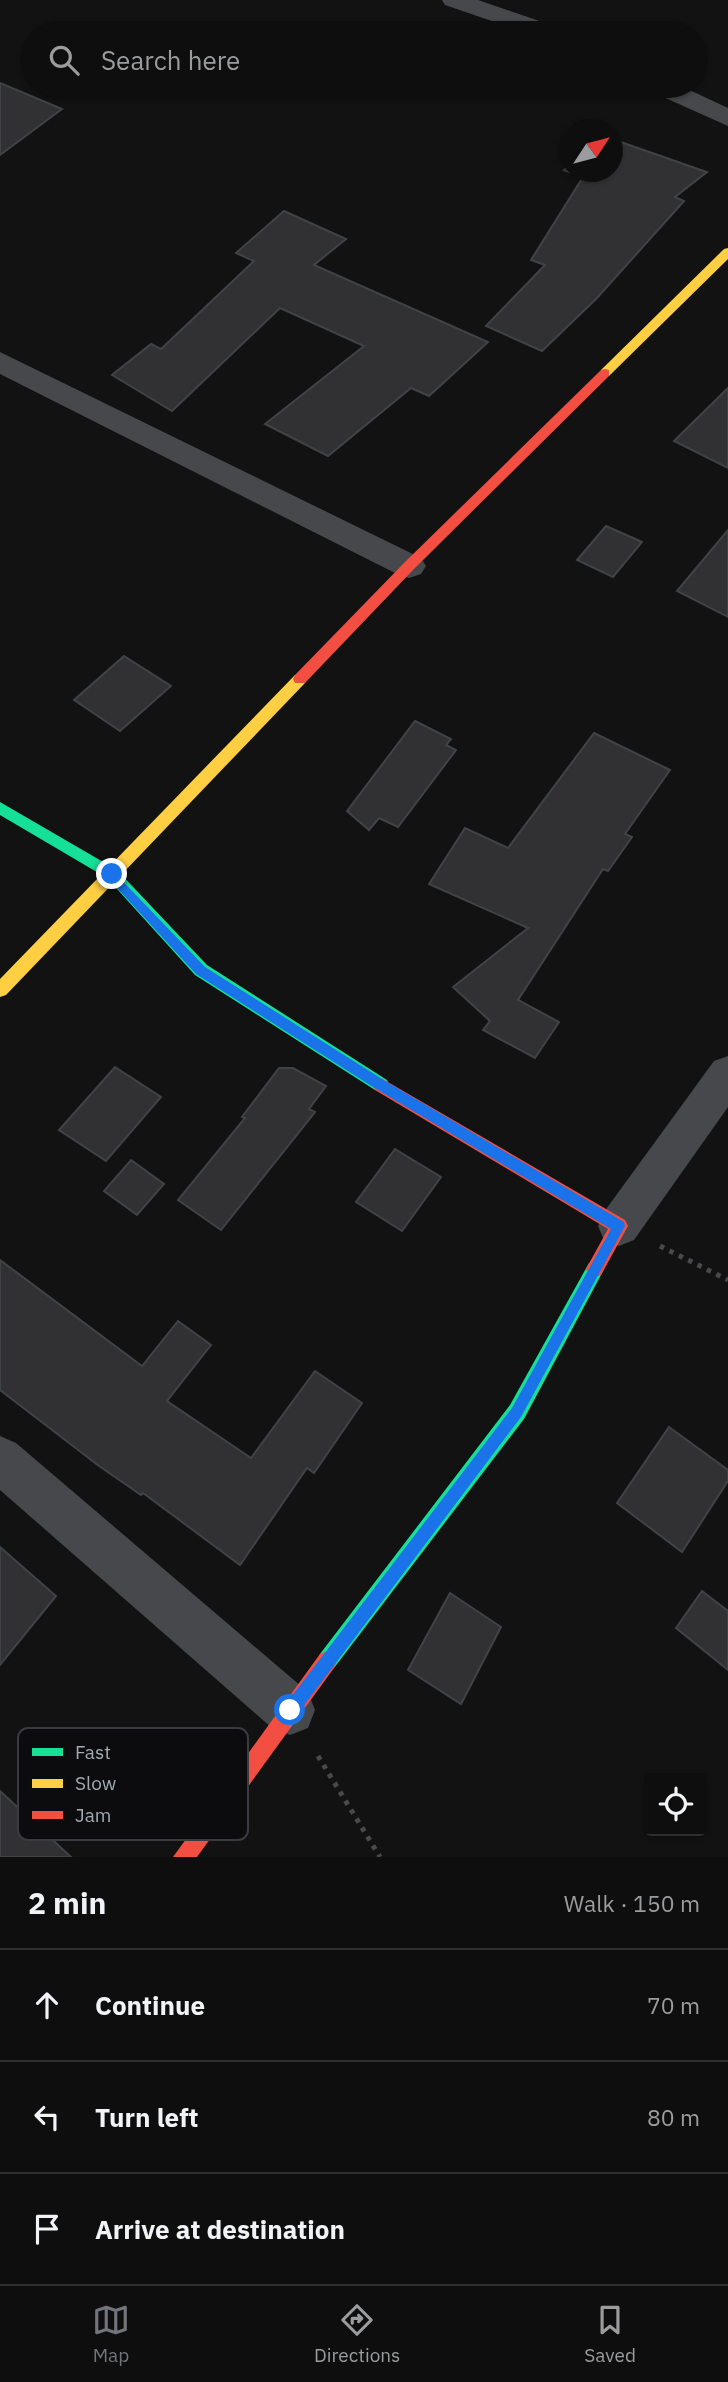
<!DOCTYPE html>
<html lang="en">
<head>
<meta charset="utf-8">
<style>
	:root { --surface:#0e0e0e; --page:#1c1c1c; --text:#f1f3f6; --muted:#9b9c9e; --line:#2e2e2e; --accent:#70757b }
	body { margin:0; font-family:"IBM Plex Sans",sans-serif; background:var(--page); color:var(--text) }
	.controls { position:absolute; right:21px; bottom:21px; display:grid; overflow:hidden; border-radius:7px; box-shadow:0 2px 5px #0004 }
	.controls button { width:63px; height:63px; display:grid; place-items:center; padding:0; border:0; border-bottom:2px solid var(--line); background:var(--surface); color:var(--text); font:35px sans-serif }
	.compass { position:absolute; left:560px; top:119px; width:63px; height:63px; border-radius:50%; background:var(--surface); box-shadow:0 2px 5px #0004; rotate:54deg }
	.stop { position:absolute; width:21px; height:21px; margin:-16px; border:5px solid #1a73e8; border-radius:50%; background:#fff }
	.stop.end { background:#1a73e8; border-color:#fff; box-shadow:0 2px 7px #0008 }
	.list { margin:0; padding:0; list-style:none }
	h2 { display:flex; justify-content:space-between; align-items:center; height:91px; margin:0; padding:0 28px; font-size:30px }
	h2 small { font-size:23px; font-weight:400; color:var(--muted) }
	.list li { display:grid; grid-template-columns:46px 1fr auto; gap:21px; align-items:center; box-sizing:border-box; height:112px; padding:0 28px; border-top:2px solid var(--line) }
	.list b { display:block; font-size:26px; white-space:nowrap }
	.list em { font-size:23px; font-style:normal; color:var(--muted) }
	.icon { flex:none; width:38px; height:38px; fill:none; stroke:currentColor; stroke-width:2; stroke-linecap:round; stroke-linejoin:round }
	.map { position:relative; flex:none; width:728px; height:1857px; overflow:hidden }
	.search { position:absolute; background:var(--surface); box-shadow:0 2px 5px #0004; left:21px; right:21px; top:21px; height:77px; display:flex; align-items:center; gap:18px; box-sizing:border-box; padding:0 24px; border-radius:38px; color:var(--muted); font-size:26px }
	.sheet { height:427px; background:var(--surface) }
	nav { display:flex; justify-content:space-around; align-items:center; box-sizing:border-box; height:98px; border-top:2px solid var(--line); background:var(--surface); font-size:19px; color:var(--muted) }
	nav a { display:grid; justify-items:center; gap:4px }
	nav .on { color:var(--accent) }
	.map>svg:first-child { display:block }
	.building { fill:#313133; stroke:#404346; stroke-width:2 }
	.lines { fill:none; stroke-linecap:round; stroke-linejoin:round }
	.path { stroke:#48494d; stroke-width:5; stroke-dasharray:4.5 6; stroke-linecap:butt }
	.street { fill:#46484b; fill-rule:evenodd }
	.fast { fill:#16e098; fill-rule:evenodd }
	.slow { fill:#ffcf43; fill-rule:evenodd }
	.jam { fill:#f24e42; fill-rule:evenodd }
	.route { fill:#1a73e8 }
	.key { fill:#0c0c0e; stroke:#393b40; stroke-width:2 }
	.key-label { font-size:19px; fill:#a2aab4 }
</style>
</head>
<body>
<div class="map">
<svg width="728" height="1857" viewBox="0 0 728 1857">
	<rect width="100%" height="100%" fill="#121212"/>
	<!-- building -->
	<g class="building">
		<polygon points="0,83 62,109 0,155"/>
		<polygon points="612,139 707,172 675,197 684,201 597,298 542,351 486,326 545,265 531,260 583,177 564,170 570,164 570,172 612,172"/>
		<polygon points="284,211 346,239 314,265 488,342 429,396 411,388 328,456 265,424 364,346 280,308 172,411 112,375 151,344 161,349 254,261 236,253"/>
		<polygon points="728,388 728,468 674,441"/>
		<polygon points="606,526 642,542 613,577 577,560"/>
		<polygon points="728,530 728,617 677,591"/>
		<polygon points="124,656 171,686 120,731 74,700"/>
		<polygon points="415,721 451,739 446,745 456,750 398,827 379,818 369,830 347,811"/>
		<polygon points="594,733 670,770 625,834 632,837 608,871 603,869 518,1000 559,1022 535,1058 483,1030 490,1021 453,987 528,928 429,884 465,828 508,848"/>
		<polygon points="115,1067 161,1097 106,1161 59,1130"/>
		<polygon points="279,1068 293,1068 326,1086 309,1109 315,1112 221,1230 178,1200 245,1118 242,1117"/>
		<polygon points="395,1149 441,1177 402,1231 356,1202"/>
		<polygon points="131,1160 164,1184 137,1215 104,1191"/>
		<polygon points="0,1260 142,1366 178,1321 211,1345 167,1401 251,1458 315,1371 362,1403 314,1473 307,1468 240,1565 143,1493 141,1495 99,1466 0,1390"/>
		<polygon points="669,1427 728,1470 728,1481 682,1552 617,1503"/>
		<polygon points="0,1547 56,1596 0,1665"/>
		<polygon points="702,1591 728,1611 728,1670 676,1628"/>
		<polygon points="450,1593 501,1627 461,1704 408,1670"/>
		<polygon points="0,1791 71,1857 0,1857"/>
	</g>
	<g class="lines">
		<!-- path -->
		<g class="path">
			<polyline points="660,1246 728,1280"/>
			<polyline points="318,1756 380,1857"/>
		</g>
		<!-- street -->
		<g class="street">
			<polygon points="442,0 478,0 560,28 564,33 527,33 445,5"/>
			<polygon points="648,86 681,86 728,108 728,126 652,92"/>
			<polygon points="0,352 421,558 426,566 421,574 409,578 397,574 0,374"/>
			<polygon points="728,1056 728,1107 634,1240 619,1246 604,1240 598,1226 604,1212 714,1061"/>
			<polygon points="0,1436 16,1443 308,1692 315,1710 308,1728 290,1735 272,1728 0,1490"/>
		</g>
		<!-- fast -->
		<g class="fast">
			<polygon points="0,802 117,870 207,965 387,1080 389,1085 387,1090 381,1092 375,1090 195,975 107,878 0,815"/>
			<polygon points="595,1261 601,1263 604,1269 601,1275 524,1419 334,1668 327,1671 320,1668 317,1661 320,1654 510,1405 589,1263"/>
		</g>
		<!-- slow -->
		<g class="slow">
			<polygon points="728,248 728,259 609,376 601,376 601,370 724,249"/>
			<polygon points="300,674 305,675 307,679 305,683 6,995 0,997 0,979 295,675"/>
		</g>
		<!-- jam -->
		<g class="jam">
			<polygon points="605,369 609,370 609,376 414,569 305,683 295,683 293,679 295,675 404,563 601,370"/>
			<polygon points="381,1078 625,1220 628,1226 601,1275 595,1277 589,1275 586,1269 608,1229 375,1090 373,1085 375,1080"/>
			<polygon points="327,1651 334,1654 337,1661 334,1668 197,1857 173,1857 320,1654"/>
		</g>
	</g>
	<!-- route -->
	<polygon class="route" points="112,870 205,967 382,1079 624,1222 625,1226 521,1417 296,1716 290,1718 283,1710 285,1705 512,1408 611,1229 373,1087 196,974 108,878 106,874"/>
	<!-- legend -->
	<rect x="18" y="1728" width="230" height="112" rx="10" class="key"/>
	<rect x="32" y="1748" width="31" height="8" fill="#16e098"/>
	<rect x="32" y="1779" width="31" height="9" fill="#ffcf43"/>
	<rect x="32" y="1811" width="31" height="8" fill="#f24e42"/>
	<g class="key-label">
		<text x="75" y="1759">Fast</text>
		<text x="75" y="1790">Slow</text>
		<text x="75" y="1822">Jam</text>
	</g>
</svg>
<div class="controls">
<button><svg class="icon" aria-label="locate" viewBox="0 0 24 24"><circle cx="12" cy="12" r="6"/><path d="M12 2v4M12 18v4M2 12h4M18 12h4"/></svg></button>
</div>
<svg class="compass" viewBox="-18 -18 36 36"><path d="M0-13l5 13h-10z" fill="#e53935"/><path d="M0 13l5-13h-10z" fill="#9b9c9e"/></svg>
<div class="stop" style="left:290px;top:1710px"></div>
<div class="stop end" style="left:112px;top:874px"></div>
<div class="search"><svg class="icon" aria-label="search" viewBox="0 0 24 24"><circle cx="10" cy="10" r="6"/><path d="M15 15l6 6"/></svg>Search here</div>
</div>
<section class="sheet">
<h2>2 min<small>Walk · 150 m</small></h2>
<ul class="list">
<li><svg class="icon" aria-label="ahead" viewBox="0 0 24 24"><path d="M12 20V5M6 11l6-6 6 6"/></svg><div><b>Continue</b></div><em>70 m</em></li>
<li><svg class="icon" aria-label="left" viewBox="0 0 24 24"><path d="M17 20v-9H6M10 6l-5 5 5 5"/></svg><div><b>Turn left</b></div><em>80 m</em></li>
<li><svg class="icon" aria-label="arrive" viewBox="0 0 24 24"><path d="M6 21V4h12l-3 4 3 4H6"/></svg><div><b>Arrive at destination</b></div></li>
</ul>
</section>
<nav>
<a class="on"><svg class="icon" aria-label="map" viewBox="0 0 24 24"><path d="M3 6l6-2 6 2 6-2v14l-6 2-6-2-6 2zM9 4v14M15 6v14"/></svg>Map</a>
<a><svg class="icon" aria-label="directions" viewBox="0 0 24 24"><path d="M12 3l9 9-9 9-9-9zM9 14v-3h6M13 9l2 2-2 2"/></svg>Directions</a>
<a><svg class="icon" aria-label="saved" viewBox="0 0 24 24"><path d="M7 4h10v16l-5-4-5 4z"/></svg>Saved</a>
</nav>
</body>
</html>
